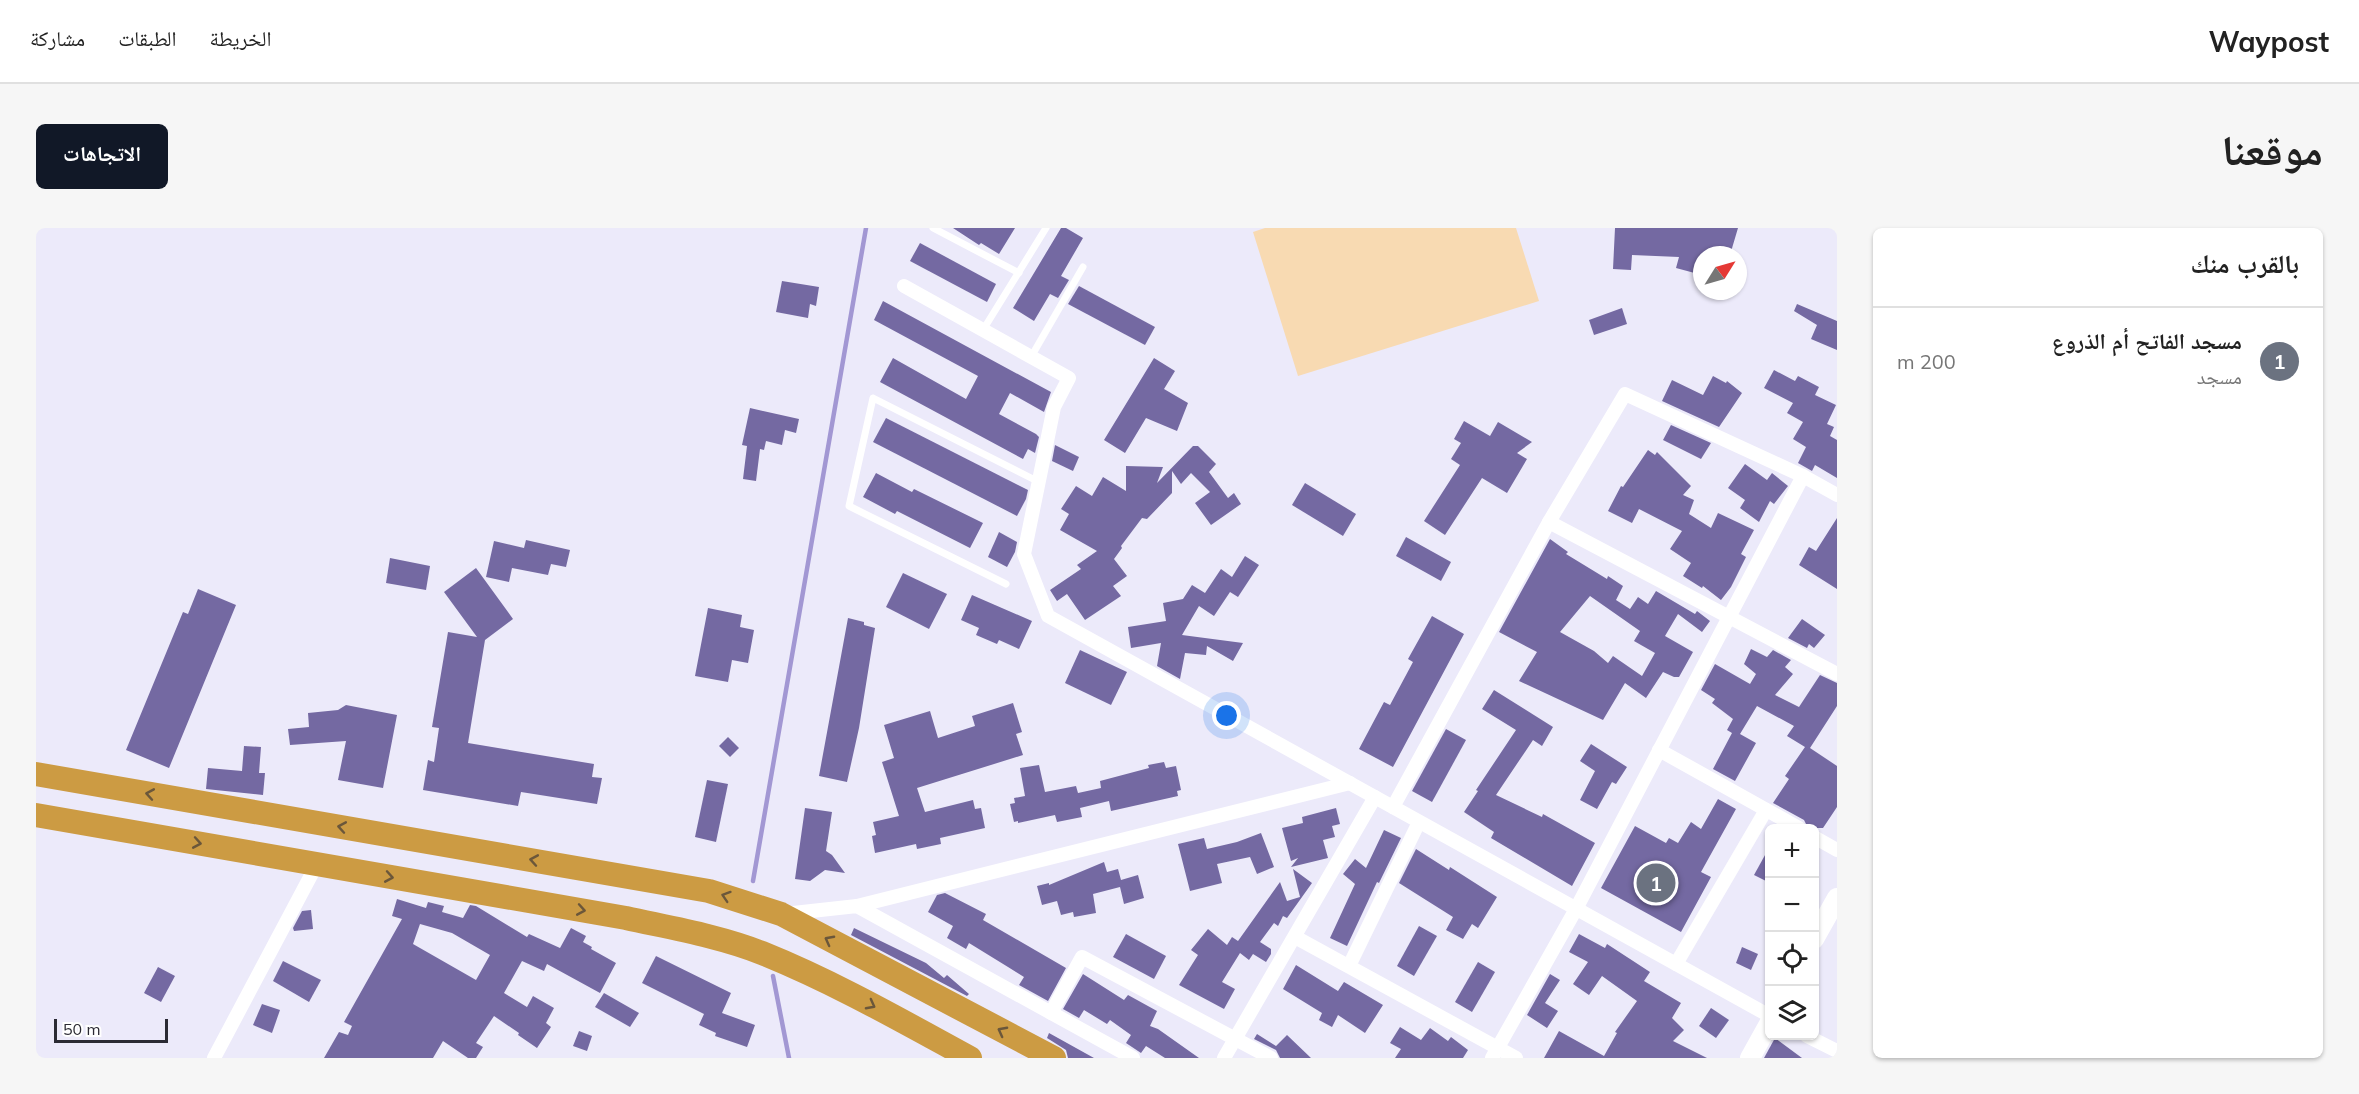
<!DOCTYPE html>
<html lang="ar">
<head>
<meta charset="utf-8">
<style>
	:root { --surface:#fff; --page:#f6f6f6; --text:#222; --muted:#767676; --line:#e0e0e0; --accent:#111827 }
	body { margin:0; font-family:Mulish,"Noto Naskh Arabic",sans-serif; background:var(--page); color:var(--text); direction:rtl }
	.controls { position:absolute; right:18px; bottom:18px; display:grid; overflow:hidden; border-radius:9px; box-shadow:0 2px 4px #0004 }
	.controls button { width:54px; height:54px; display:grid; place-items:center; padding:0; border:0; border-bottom:2px solid var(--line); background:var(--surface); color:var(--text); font:30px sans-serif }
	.compass { position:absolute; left:1657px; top:18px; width:54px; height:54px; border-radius:50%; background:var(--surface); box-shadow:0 2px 4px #0004; rotate:53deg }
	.scale { position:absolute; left:18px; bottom:15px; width:114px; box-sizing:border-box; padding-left:6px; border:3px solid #2b2a34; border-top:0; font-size:16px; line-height:21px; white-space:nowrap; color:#2b2a34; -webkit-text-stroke:4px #fff; paint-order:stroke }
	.you { position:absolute; left:1191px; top:488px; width:21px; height:21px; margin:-15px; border:4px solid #fff; border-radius:50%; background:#1a73e8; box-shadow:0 0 0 9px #1a73e833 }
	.badge { display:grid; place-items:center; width:39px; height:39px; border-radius:50%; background:var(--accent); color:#fff; font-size:20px; font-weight:700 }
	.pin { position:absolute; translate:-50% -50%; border:3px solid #fff; box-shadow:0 2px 6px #0006 }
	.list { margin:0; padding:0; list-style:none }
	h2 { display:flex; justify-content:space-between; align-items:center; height:78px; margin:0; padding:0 24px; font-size:26px }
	h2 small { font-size:20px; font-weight:400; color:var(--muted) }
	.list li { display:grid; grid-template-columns:39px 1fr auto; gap:18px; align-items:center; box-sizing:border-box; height:108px; padding:0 24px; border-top:2px solid var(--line) }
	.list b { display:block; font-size:22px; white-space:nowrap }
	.list p { margin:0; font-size:20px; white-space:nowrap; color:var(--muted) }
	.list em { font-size:20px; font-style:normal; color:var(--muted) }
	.icon { flex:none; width:33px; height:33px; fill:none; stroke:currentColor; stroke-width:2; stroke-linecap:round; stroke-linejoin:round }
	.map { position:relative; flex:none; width:1801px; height:830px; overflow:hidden; direction:ltr; border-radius:9px }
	header { display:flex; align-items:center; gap:36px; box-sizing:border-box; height:84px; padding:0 30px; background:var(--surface); border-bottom:2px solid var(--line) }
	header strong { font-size:28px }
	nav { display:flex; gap:33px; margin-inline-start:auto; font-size:21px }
	.intro { display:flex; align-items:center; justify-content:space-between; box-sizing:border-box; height:144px; padding:0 36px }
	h1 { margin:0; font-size:42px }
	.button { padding:15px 27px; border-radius:9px; background:var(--accent); color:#fff; font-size:21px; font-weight:700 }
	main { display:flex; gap:36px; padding:0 36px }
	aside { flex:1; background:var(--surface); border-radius:9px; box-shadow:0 2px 4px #0004 }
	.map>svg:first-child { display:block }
	.green { fill:#f8dab2 }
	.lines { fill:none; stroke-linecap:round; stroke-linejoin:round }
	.stream { stroke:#a297d3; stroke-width:4.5 }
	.building { fill:#7469a2; fill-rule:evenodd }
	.service { stroke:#fff; stroke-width:7 }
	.minor { stroke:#fff; stroke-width:14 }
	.secondary { stroke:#fff; stroke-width:20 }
	.trunk { stroke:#cc9b43; stroke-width:24 }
	.oneway { stroke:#6b573a }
</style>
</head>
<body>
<header>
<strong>Waypost</strong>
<nav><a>الخريطة</a><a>الطبقات</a><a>مشاركة</a></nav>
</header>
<div class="intro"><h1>موقعنا</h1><a class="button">الاتجاهات</a></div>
<main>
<aside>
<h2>بالقرب منك<small></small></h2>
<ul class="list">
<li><span class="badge" style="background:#6b7280">1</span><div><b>مسجد الفاتح أم الذروع</b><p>مسجد</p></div><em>200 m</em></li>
</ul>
</aside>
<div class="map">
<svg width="1801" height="830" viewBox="0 0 1801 830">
	<rect width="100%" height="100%" fill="#eceafa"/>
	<!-- green -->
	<polygon class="green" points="1229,0 1480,0 1503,73 1262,148 1217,4"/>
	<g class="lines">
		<!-- stream -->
		<g class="stream">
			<polyline points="717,653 830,0"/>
			<polyline points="737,748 753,830"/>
		</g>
	</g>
	<!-- building -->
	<g class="building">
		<polygon points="917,0 979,0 963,26 945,15 943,17"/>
		<polygon points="1025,0 1030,0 1047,10 1025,48 1033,52 1022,70 1014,66 998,93 977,80"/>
		<polygon points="1579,0 1702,0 1694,27 1666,27 1666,47 1640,40 1643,29 1596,27 1595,42 1577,41"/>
		<polygon points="884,15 960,56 951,74 874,33"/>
		<polygon points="746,53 783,59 780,78 774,76 772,90 740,84"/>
		<polygon points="1043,58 1119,99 1109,117 1032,76"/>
		<polygon points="847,73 1015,164 1008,184 974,165 963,186 1000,206 1003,209 999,225 992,221 987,231 844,154 857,130 930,171 942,148 838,92"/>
		<polygon points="1761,76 1801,93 1801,122 1775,111 1781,97 1758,83"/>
		<polygon points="1586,80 1591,96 1558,107 1553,92"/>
		<polygon points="1118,130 1139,143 1128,161 1152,175 1141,203 1110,190 1089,225 1068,212"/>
		<polygon points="1738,142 1759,153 1762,148 1783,159 1779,167 1800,177 1791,196 1798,199 1794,208 1801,212 1801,250 1779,237 1776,243 1762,235 1770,219 1757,211 1767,194 1751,185 1757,175 1728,160"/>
		<polygon points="1677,148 1690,155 1691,153 1706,165 1683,199 1626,173 1636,152 1667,167"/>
		<polygon points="714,180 763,191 760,205 749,202 746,217 730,213 728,222 724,221 720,253 707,251 711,218 706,217"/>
		<polygon points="850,190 992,262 990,271 981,288 837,214"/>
		<polygon points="1428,193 1454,208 1462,194 1496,214 1481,225 1491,231 1471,265 1446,250 1409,307 1388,293 1424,237 1415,231 1425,215 1418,211"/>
		<polygon points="1635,197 1675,215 1665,231 1627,212"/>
		<polygon points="1019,217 1043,229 1037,243 1016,233"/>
		<polygon points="1157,218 1162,218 1180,236 1173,244 1192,270 1198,265 1205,276 1175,297 1159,275 1174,264 1155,245 1145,256 1136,243 1136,265 1111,291 1106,290 1085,318 1086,320 1078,331 1091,348 1077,358 1085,368 1049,392 1031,366 1021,373 1014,362 1045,341 1041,337 1061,323 1024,302 1033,286 1025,281 1040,258 1056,268 1067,249 1090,263 1090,238 1127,239 1121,255"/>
		<polygon points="1612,222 1619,227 1621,224 1655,258 1647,267 1658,272 1653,286 1675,300 1682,285 1718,302 1705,326 1710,329 1695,359 1685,372 1667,358 1666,360 1647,348 1655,335 1634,321 1646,303 1603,281 1596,295 1572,283 1585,258 1587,259"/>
		<polygon points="1709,236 1731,252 1736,245 1752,258 1738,276 1734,273 1723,294 1704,280 1709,272 1692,260"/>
		<polygon points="840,245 876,264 878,261 947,295 934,320 861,283 859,286 827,269"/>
		<polygon points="1269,255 1320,286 1307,308 1256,277"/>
		<polygon points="1801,290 1801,361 1763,337 1773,319 1780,323"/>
		<polygon points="963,304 981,314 979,324 971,339 952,329"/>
		<polygon points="1370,309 1415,334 1405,353 1360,328"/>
		<path d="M1514 311 1532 324 1530 326 1571 351 1572 348 1587 358 1580 372 1594 381 1602 369 1612 376 1620 363 1659 386 1661 383 1674 393 1666 404 1642 386 1629 408 1657 424 1643 449H1638L1627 444 1610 470 1589 455 1567 492 1483 453 1501 424 1463 404ZM1554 368 1604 403 1598 413 1619 425 1606 448 1577 428 1572 435 1558 423 1524 404Z"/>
		<polygon points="490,312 534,322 530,339 515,336 512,347 476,340 473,354 450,349 458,313 488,320"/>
		<polygon points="1209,328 1223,337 1202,369 1194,364 1178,388 1163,378 1146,407 1207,415 1197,433 1171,418 1170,427 1149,425 1144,451 1121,438 1125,415 1095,420 1092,399 1130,393 1127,375 1147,371 1156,357 1169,365 1185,341 1196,349"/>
		<polygon points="354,330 394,338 390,362 350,355"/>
		<polygon points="440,340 477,391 449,412 432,515 558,536 556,549 566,550 561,576 485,564 482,578 387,562 392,532 398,534 403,500 396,499 412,404 441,409 408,364"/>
		<polygon points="867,345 911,366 893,401 850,379"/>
		<polygon points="162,361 200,377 133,540 90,522 147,384 152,386"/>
		<polygon points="936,367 996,393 983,421 963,412 961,416 940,407 943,400 925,392"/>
		<polygon points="672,380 706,387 704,399 718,402 712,435 696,432 692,454 659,448"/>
		<polygon points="1396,388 1428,406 1357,539 1323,521 1348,474 1354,477 1377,434 1372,431"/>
		<polygon points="812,390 828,394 828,397 839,400 823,500 811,554 783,548"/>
		<polygon points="1766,391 1789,407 1778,420 1773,416 1771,420 1752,410"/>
		<polygon points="1715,421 1731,429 1737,422 1755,432 1749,439 1757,446 1739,467 1763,479 1784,447 1801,455 1801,478 1774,520 1801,538 1801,579 1787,600 1772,600 1768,592 1737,575 1753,551 1749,548 1769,519 1751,508 1758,498 1721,478 1704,506 1720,515 1699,553 1677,541 1696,505 1691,502 1697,491 1676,475 1679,471 1665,462 1679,436 1714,456 1720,446 1708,436"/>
		<polygon points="1044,422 1091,444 1075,477 1029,455"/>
		<polygon points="1458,462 1517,499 1506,518 1497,512 1460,567 1506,589 1507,586 1559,615 1536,658 1455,610 1458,604 1428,584 1442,563 1440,562 1480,502 1446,481"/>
		<polygon points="977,475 986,504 980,506 987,527 881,560 889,584 937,572 939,581 945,580 949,600 904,610 905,616 881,621 880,616 839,625 836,608 840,607 837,594 863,588 846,534 858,530 848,497 894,483 902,510 939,498 936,488"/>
		<polygon points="310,477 361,487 347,560 302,552 310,513 254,517 252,501 273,499 272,485 302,482"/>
		<polygon points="1410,501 1430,512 1396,574 1376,563"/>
		<polygon points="692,509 703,520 694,529 683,518"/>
		<polygon points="1555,516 1591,539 1580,556 1576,554 1561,581 1544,572 1559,543 1544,533"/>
		<polygon points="208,518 225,519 223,545 229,545 227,567 170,561 172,540 206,543"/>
		<polygon points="1128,534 1130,540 1140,538 1145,562 1141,563 1142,568 1075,583 1073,573 1044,580 1046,589 1021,594 1019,587 982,595 982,593 978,594 974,576 979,575 978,570 989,568 984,540 1003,537 1009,564 1040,558 1042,565 1065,560 1064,553 1113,540 1112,537"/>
		<polygon points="671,552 692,556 680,614 659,609"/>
		<polygon points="1682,571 1700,581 1665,644 1675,649 1645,704 1565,660 1599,598 1630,615 1633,610 1642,615 1655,594 1665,601"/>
		<polygon points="769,580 796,584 790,623 796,627 809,645 789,642 774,653 759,651"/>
		<polygon points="1300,580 1304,596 1296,598 1299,609 1287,612 1292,630 1255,639 1262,630 1255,633 1246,600 1267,595 1266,589"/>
		<polygon points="1348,602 1365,610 1343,655 1341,654 1311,718 1294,710 1319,656 1307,646 1319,631 1330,640"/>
		<polygon points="1225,605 1238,639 1221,646 1214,629 1181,636 1186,655 1154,663 1142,616 1168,610 1171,621 1201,614"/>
		<polygon points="1734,618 1734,655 1718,647"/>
		<polygon points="1380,621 1413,642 1414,639 1461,669 1442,700 1436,696 1427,711 1410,702 1417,689 1363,655"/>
		<polygon points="1068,634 1071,644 1082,641 1085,652 1102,647 1108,670 1088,676 1084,659 1057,666 1060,685 1038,689 1037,684 1025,687 1021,673 1006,677 1001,658 1013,655 1013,657"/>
		<polygon points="1257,641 1276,655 1251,690 1247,688 1242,698 1238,695 1224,714 1235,721 1235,726 1230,734 1217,726 1213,732 1204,725 1186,754 1199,761 1188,781 1143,757 1162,727 1155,722 1172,701 1191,717 1196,709 1202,713 1244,654 1251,673 1264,669"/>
		<polygon points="909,665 950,686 947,692 1030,740 1012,773 983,757 988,749 972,739 933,715 930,721 911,710 917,698 892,684 901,667"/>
		<path d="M361 671 390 680 392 674 408 678 406 684 427 690 434 677 440 678 491 709 493 706 524 720 535 700 550 708 547 714 556 719 555 721 580 735 564 765 511 736 508 743 486 733 468 765 491 779 497 768 518 780 510 795 515 799 501 820 482 807 483 805 458 788 440 815 447 819 440 830H432L407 813 397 830H288L303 804 312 807 316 798 308 794 366 691 356 688ZM384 696 416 705 454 727 440 752 377 716Z"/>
		<polygon points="275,682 277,701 258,703 257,700 266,683"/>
		<polygon points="1383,698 1401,708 1378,748 1361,738"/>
		<polygon points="818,700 890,735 908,750 911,747 933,766 931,768 815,707"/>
		<polygon points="1090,706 1130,728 1118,751 1077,729"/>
		<polygon points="1543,706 1569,720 1571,716 1614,744 1608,753 1645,775 1636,790 1648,802 1637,813 1671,830 1508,830 1523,803 1568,828 1581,805 1579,804 1601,773 1566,748 1553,767 1537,756 1552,734 1533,724"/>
		<polygon points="1706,719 1722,726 1715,742 1700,735"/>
		<polygon points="620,728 695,765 686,785 719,797 711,819 679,808 680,805 663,797 668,786 606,755"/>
		<polygon points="247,733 285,752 273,774 237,753"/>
		<polygon points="1442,734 1459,744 1436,784 1419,774"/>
		<polygon points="1260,737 1302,763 1308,754 1347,777 1329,805 1302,787 1296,799 1283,792 1286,785 1247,761"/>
		<polygon points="122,739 139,748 125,774 108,765"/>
		<polygon points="1047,746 1088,772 1092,767 1121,783 1114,798 1122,801 1163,830 1129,830 1110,818 1105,825 1090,815 1095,807 1074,792 1071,796 1048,782 1043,790 1027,781"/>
		<polygon points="1514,746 1524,752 1509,775 1522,783 1511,800 1491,787"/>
		<polygon points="568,765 603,785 594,799 559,779"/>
		<polygon points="226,776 244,782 236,805 217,797"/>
		<polygon points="1675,780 1693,792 1680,810 1663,798"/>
		<polygon points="1364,799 1385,812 1394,800 1412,813 1415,809 1432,822 1427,830 1359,830 1365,821 1354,815"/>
		<polygon points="543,803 556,808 551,823 537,818"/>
		<polygon points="1013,805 1058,830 1032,830 1030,822 1011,810"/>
		<polygon points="1221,806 1240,818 1251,807 1275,830 1244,830 1240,822 1218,811"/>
		<polygon points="1739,810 1766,830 1728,830"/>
	</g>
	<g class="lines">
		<!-- service -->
		<g class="service">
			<polyline points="897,0 983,45"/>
			<polyline points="947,102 1010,0"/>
			<polyline points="995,129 1047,39"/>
			<polyline points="970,356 813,278 837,170 1003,254"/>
		</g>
		<!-- minor -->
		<g class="minor">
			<polyline points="868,58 1033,150 1018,179 988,326 1012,388 1734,788"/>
			<polyline points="1513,294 1801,446"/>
			<polyline points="1623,522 1763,600"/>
			<polyline points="1357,579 1513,294 1589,166 1767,248 1801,267"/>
			<polyline points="1778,609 1801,622"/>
			<polyline points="821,678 1314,555"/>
			<polyline points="748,686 821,678 1097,830"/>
			<polyline points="1259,709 1480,830"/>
			<polyline points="1640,736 1730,582"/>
			<polyline points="1313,738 1383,594"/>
			<polyline points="1015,785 1046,729 1235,830"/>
			<polyline points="1771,808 1801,823"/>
			<polyline points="178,830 281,636"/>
			<polyline points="1188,830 1339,569"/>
			<polyline points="1456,830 1540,681 1767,248"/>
		</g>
		<!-- secondary -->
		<g class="secondary">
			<polyline points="1778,711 1801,670"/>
			<polyline points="1714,830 1734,794"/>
		</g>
		<!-- trunk -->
		<g class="trunk">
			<polyline points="0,546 673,663 745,686 1018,830"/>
			<path d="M0 587 590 690C635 700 683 708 726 725 798 754 866 793 934 830"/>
		</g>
	</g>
	<!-- one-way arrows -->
	<defs><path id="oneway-chevron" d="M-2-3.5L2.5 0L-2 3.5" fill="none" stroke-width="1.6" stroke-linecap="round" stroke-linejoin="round" transform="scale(1.5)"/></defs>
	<g class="oneway">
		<use href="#oneway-chevron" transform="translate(114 566) rotate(-170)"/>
		<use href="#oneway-chevron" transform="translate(306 599) rotate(-170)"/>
		<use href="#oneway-chevron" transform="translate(161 615) rotate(10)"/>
		<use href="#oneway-chevron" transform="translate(498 632) rotate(-170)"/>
		<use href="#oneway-chevron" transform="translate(353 649) rotate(10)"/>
		<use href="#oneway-chevron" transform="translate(690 668) rotate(-162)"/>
		<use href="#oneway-chevron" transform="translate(545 682) rotate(10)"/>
		<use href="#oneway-chevron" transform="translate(793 712) rotate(-152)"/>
		<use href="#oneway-chevron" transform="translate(835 777) rotate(28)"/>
		<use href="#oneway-chevron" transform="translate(966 803) rotate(-152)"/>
	</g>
</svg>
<div class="controls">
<button>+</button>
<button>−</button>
<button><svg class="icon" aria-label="locate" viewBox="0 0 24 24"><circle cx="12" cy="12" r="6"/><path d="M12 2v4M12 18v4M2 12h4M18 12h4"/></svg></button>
<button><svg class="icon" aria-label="layers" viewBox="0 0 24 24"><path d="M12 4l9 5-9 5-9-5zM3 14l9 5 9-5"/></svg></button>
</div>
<svg class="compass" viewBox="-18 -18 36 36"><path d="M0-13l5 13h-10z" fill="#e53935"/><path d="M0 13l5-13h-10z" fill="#767676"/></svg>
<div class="scale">50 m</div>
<div class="you"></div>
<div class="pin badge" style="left:1620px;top:655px;background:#6b7280">1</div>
</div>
</main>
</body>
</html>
